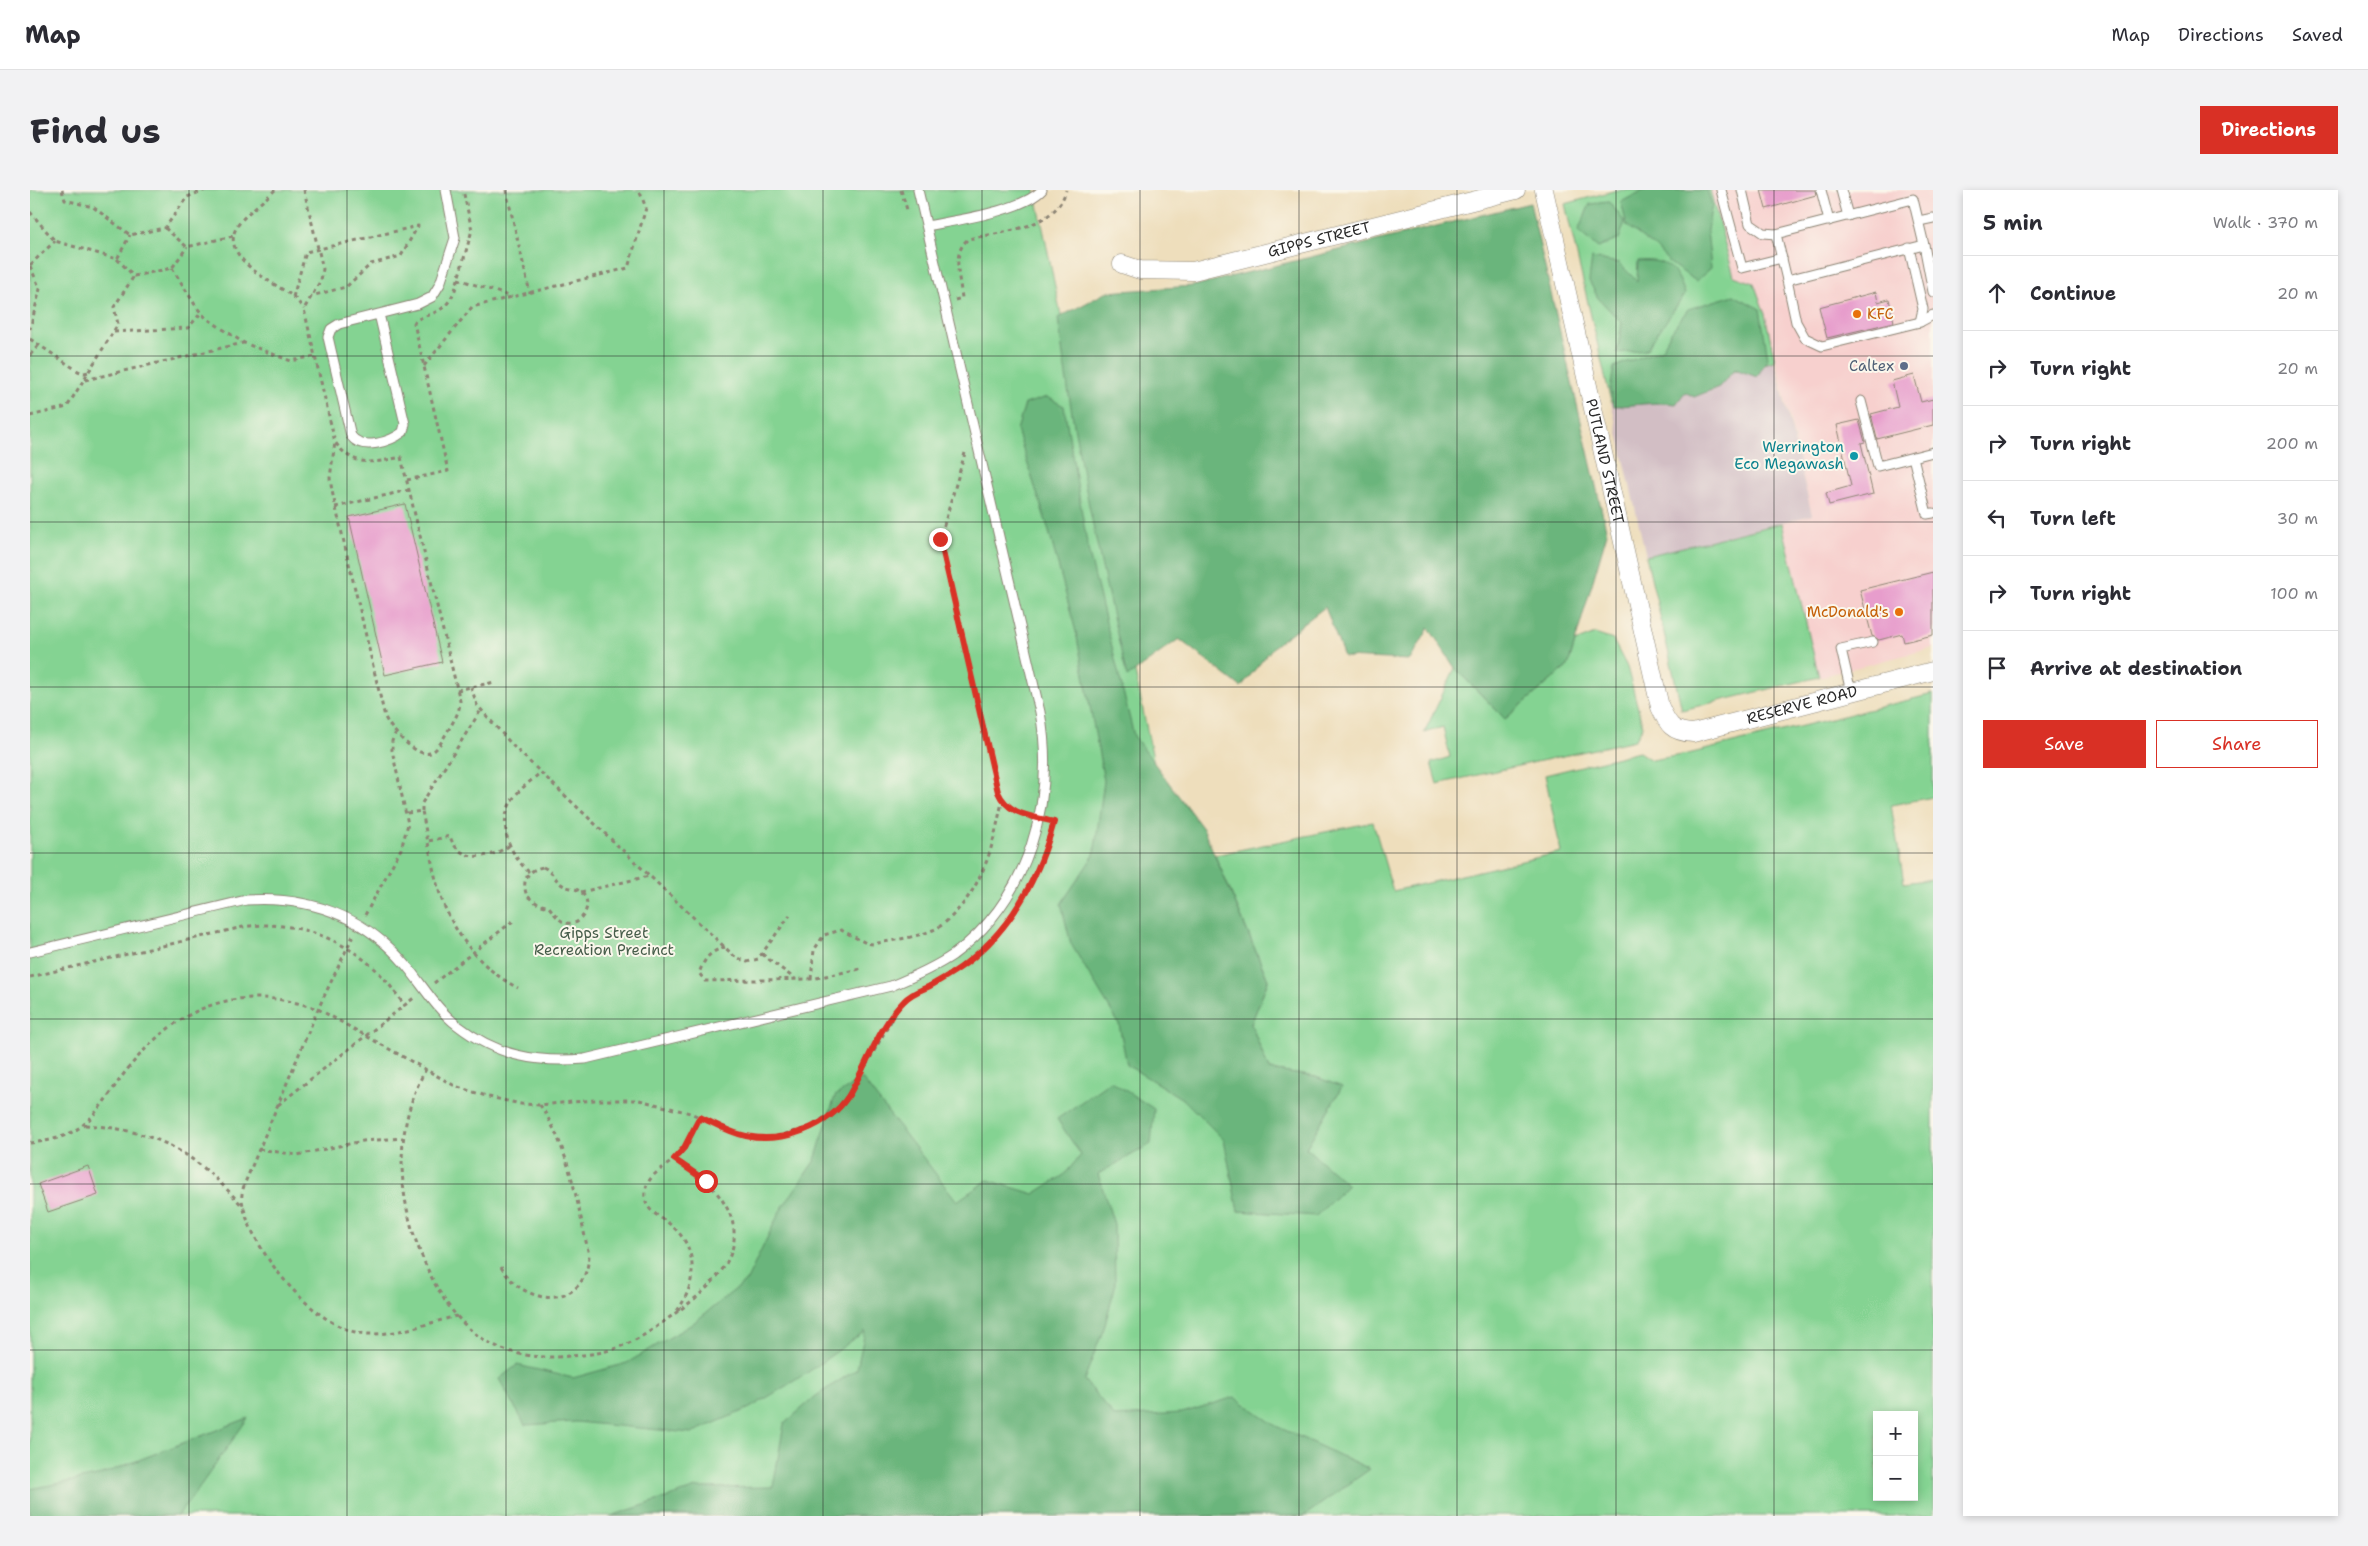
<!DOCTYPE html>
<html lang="en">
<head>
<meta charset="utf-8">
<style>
	:root { --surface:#fff; --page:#f2f2f3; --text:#2b2b33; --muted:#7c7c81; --line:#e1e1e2; --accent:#d93025 }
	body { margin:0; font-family:"Shantell Sans",sans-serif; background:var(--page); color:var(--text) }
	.controls { position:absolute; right:15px; bottom:15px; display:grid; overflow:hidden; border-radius:0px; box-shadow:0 2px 8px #0003 }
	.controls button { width:45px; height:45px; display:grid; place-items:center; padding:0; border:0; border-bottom:1px solid var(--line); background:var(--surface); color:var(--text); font:25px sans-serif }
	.stop { position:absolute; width:15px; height:15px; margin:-11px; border:4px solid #d93025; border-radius:50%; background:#fff }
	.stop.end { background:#d93025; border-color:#fff; box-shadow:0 1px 5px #0008 }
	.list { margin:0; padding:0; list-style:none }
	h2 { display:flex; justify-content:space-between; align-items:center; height:65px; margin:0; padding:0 20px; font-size:21px }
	h2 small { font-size:16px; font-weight:400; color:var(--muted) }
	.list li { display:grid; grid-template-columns:32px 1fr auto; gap:15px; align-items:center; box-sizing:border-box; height:75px; padding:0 20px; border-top:1px solid var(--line) }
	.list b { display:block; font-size:19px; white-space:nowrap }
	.list em { font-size:16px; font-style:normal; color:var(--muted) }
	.actions { display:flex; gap:10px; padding:15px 20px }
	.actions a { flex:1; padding:11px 0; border:1px solid var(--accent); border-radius:0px; text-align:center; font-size:18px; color:var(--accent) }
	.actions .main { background:var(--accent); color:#fff }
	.icon { flex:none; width:28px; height:28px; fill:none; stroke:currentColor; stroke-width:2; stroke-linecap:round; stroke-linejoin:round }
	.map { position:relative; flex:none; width:1903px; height:1326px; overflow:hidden; border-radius:0px }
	header { display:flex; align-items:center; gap:30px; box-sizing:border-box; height:70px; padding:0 25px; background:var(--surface); border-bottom:1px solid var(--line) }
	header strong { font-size:24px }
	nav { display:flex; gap:28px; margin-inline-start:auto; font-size:18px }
	.intro { display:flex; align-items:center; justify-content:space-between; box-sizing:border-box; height:120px; padding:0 30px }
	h1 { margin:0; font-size:35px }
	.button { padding:12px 22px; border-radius:0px; background:var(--accent); color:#fff; font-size:18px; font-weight:700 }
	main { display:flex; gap:30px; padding:0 30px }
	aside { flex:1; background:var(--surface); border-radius:0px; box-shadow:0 2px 8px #0003 }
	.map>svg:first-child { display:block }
	.built { fill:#f7d0ce }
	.industrial { fill:#d2bec4 }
	.green { fill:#84d392; stroke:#587f5e; fill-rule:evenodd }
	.forest { fill:#6bb57c; stroke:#4b7054 }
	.building { fill:#e79dcc }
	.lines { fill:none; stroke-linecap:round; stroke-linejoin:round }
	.service-casing { stroke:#8c8474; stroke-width:11 }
	.minor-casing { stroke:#8c8474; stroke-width:19 }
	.path { stroke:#8c8474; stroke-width:3; stroke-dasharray:4 4; stroke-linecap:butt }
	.service { stroke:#fff; stroke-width:9 }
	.minor { stroke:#fff; stroke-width:18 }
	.route { stroke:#d93025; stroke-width:6 }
	.grid { fill:none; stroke:#2b2b2b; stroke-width:1; stroke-opacity:0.55 }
	.food-dot { fill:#e8710a; stroke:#fbf7ec; stroke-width:2 }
	.service-dot { fill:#5c6f8a; stroke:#fbf7ec; stroke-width:2 }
	.culture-dot { fill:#0f9aa8; stroke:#fbf7ec; stroke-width:2 }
	.labels { text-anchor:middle; stroke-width:4; stroke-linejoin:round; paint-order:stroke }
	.street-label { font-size:15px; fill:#2b2b2b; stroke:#fbf7ec }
	.food-label { font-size:15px; fill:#c56008; stroke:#fbf7ec; text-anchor:start }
	.service-label { font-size:15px; fill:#4e5e75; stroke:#fbf7ec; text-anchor:end }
	.culture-label { font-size:15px; fill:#0d838f; stroke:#fbf7ec; text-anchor:end }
	.park-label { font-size:15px; fill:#465d4a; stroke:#fbf7ec }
</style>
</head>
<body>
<header>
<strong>Map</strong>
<nav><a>Map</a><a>Directions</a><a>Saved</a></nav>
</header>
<div class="intro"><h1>Find us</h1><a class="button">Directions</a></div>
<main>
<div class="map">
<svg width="1903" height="1326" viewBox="0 0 1903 1326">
	<rect width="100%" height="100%" fill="#fbf7ec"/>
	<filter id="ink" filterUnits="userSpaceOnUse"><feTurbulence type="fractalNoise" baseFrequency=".02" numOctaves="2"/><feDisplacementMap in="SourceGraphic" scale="10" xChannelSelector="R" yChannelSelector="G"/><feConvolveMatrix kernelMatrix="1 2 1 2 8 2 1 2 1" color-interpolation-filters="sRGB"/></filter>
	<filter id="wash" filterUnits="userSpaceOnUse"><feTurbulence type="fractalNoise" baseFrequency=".0096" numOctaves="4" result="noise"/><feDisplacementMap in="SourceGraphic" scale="20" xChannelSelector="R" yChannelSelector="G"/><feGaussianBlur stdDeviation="1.12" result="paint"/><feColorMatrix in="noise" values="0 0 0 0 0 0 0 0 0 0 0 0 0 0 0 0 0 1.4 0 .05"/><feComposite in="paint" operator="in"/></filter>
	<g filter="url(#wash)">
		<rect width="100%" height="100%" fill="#eedebc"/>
		<!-- built -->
		<polygon class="built" points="1680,0 1903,0 1903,458 1789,487 1752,333 1782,325 1735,124 1724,93 1704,86"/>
		<!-- industrial -->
		<polygon class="industrial" points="1745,171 1782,325 1616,366 1581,212"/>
		<!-- green -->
		<g class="green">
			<path d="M0 0H1005L1153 713 1208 1021 1244 1023 1276 958 1286 887 1239 880 1221 834 1238 790 1185 665 1343 632 1363 701 1531 662 1515 585 1609 562 1621 570 1658 564 1903 504V607L1861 615 1874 693 1903 689V1326H0ZM1847 1225H1884V1307H1847Z"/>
			<polygon points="1587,0 1680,0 1704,86 1724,93 1735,124 1745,171 1581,212 1535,14"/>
			<polygon points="1752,333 1789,487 1652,520 1616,366"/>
			<polygon points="1565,444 1583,450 1597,477 1613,537 1605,550 1407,594 1401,573 1420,567 1413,537 1394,543 1425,478 1475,529 1538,476 1545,452"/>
		</g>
		<!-- forest -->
		<g class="forest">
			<polygon points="1614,0 1677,0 1682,15 1677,40 1681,78 1666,91 1641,74 1625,57 1597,36 1591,12"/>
			<polygon points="1579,12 1595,32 1589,49 1568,58 1548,41 1560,14"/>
			<path d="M1500 13 1577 343 1538 476 1475 529 1425 478 1399 438 1380 470 1314 467 1295 417 1244 456 1211 497 1149 449 1097 487C1069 368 1043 249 1028 128L1077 102 1163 96Z"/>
			<path d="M1562 68 1589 73 1607 91 1608 71C1637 69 1646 77 1655 104L1616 160 1587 163 1592 133 1568 108 1559 91Z"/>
			<path d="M1704 105 1730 119 1738 168 1727 187 1705 179 1689 197 1664 207 1655 202 1646 214C1625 211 1605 216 1584 216L1580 200 1584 177 1632 159 1641 142 1658 119Z"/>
			<polygon points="1017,207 1034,216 1058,359 1104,546 1174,640 1238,790 1221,834 1239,880 1286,887 1312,897 1276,958 1318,995 1286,1026 1208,1021 1194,950 1154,910 1097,875 1089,834 1041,754 1031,714 1064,665 1074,591 1046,442 1018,338 987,240 995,214"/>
			<polygon points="832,889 927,1011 958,990 1004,1004 1034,985 1051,965 1027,929 1081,891 1124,919 1121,954 1068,984 1084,1034 1085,1097 1074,1138 1054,1190 1085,1227 1152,1223 1205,1207 1246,1236 1340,1279 1274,1326 581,1326 666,1298 743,1297 754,1234 786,1206 827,1179 835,1141 777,1183 720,1218 661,1243 546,1232 495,1235 469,1189 487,1175 543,1188 597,1173 662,1134 717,1090 750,1021 785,970 805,906"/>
			<polygon points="218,1228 161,1309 147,1326 0,1326 0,1299 67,1286"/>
		</g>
		<g id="blocks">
			<!-- building -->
			<g class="building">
				<polygon points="1731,0 1785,0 1786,5 1736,19"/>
				<polygon points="1846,102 1848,112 1859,109 1864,132 1797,148 1789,117"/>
				<polygon points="1884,185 1891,212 1903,209 1903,235 1847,249 1841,224 1868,217 1862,191"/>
				<polygon points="1829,230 1835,252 1831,253 1843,304 1799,315 1796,303 1821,296 1807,235"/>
				<polygon points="375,314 412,472 355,485 319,327"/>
				<polygon points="1903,382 1903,445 1874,452 1872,444 1849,450 1842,446 1830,400"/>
				<polygon points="58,976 68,1005 18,1022 8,994"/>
			</g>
		</g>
	</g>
	<g filter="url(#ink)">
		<use href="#blocks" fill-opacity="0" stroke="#8c8474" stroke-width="1"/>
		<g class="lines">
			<defs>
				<g id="service">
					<polyline points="1691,0 1712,78 1752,68"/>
					<polyline points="1712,0 1720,34 1733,43 1746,44"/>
					<polyline points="1791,0 1799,31"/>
					<polyline points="1811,0 1818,26"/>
					<polygon points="1883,9 1894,55 1757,90 1746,44"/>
					<polyline points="1889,31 1903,28"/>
					<path d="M897 36C927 30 992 21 1012 0"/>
					<polyline points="1894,55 1903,102"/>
					<polyline points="1879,58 1893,119 1890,132"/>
					<polyline points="1757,90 1766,132 1775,148 1792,156 1890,132 1903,125"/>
					<path d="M349 124 375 234 373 242C360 252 332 261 321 246L298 147 301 139 309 134 388 114 402 107 410 94 425 48 416 0"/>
					<polyline points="1831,211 1848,276 1903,262"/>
					<polyline points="1883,267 1897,324 1903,323"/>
					<polyline points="1821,502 1811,459 1843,452"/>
					<path d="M0 762 216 710C279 706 334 726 375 774 392 794 406 819 427 835 467 866 505 873 555 869L861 796C883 787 904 778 923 765 999 709 1026 611 1010 522L888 0"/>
				</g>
				<g id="minor">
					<path id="s1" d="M1514 0 1630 517C1638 535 1642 542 1663 543L1903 481"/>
					<path id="s2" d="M1092 74 1110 80 1163 81 1486 0"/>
				</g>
			</defs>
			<!-- service casing -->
			<use href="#service" class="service-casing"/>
			<!-- minor casing -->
			<use href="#minor" class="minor-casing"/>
			<!-- path -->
			<g class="path">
				<polyline points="32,0 35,10 63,17 100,45 135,38 157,7 175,0"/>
				<path d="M245 0C234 11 217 22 208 35 187 66 241 91 261 105 266 109 270 114 274 119"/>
				<path d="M274 0 293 79 291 90 274 119 305 252C323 278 344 273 371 267L430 511C430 522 424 530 419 539 414 546 409 560 400 563 387 568 359 538 355 527L302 301 300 288 305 252"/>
				<polyline points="476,0 500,103"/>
				<polyline points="871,0 878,23"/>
				<polyline points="0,22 25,51 87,69 100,45"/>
				<polyline points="135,38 157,57 203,46"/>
				<polyline points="87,69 104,86 142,78 157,57"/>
				<polyline points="0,75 25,51"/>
				<polyline points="0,76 10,99 0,139"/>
				<polyline points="142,78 167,118 176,128 214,153 261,171 285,166"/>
				<polyline points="428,89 482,107"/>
				<polyline points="263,107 276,62 388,36 371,66 341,74 316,97 281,106"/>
				<path d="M925 110 932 108C930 88 921 64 938 49 970 42 1026 39 1036 0"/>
				<polyline points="84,142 158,138 171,123"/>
				<polyline points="0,149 48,181 54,183 59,182"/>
				<polyline points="0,165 9,155"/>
				<polyline points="394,176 442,117 598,78 616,18 609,0"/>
				<polyline points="55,190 213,153"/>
				<polyline points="0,226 37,217 88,134 84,117 104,86"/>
				<path d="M935 263 910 349 968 602C974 615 982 621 997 625"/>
				<path d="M377 290 418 281 384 133 386 130C406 121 415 123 425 100L442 40 433 0"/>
				<polyline points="305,317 379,300"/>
				<polyline points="441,497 447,515 484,557 704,766 717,772 728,769 760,725"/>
				<polyline points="427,500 465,492"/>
				<polyline points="392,621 392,613 451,520"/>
				<path d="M377 623 392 621C398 650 405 700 418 724 433 755 458 783 488 798"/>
				<path d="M399 651 420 646C428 674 462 669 480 655"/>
				<path d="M513 677C522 681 523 687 530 693 536 699 545 697 551 702 562 712 556 725 547 732 533 737 527 727 519 717L508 714 497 706C491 691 497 680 513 677Z"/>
				<path d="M499 682C481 666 468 638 480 614 486 601 500 592 510 583"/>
				<polyline points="1001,694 1014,665 1024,632 1020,631"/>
				<polyline points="551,702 619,686"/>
				<polyline points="335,725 371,659 378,634 362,560 362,551 365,544"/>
				<path d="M323 746 288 819 217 988C214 995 211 1003 212 1010 219 1057 279 1131 325 1142 355 1150 397 1133 427 1126"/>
				<path d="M695 757C679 762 675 768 669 783L675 791 781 789 830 779"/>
				<polyline points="732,764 765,789"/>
				<polyline points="932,776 943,767"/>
				<path d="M0 787 213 737C259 729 308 746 343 777 355 788 365 802 375 816"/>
				<path d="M781 789 784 760 794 745 811 740 836 753 843 754C863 750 884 748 903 740 915 735 924 724 932 715 957 684 964 650 972 612"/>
				<polyline points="404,793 483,731"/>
				<path d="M396 879C366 933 366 994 386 1051 414 1127 454 1175 540 1166 556 1165 574 1163 589 1157 610 1150 629 1135 647 1122 670 1106 701 1080 704 1050 707 1014 673 985 644 969"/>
				<polyline points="248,915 385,807"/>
				<path d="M55 935C128 940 166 963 214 1018"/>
				<path d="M0 953C55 948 64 925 93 885 145 817 205 791 288 819L425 896 459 907 491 914 509 915 565 910H609L660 923 714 946 741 948 781 937 805 920 818 907 870 815 885 802 908 791"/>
				<polyline points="229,959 267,965 333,951 373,948"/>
				<path d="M471 1077C495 1118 556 1121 559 1065 547 1013 540 959 510 915"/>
				<path d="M647 1121C667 1094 669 1059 642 1036 630 1025 613 1022 615 1002 618 982 637 978 650 964 659 953 664 940 670 927"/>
			</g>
			<!-- service -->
			<use href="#service" class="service"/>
			<!-- minor -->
			<use href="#minor" class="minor"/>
		</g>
	</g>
	<g class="lines" filter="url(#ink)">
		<!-- route -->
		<path class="route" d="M676 991 644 969 654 958 670 927C685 934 700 943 716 946 752 954 799 937 819 905 837 875 849 836 874 811 881 803 891 800 900 796 912 789 925 782 935 774 982 739 1009 686 1024 632 1002 626 978 625 968 602L910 349"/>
	</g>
	<!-- grid -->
	<path class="grid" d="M159 0V1326M317 0V1326M476 0V1326M634 0V1326M793 0V1326M952 0V1326M1110 0V1326M1269 0V1326M1427 0V1326M1586 0V1326M1744 0V1326M0 166H1903M0 332H1903M0 497H1903M0 663H1903M0 829H1903M0 994H1903M0 1160H1903"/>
	<!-- markers -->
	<g class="food-dot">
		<circle cx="1827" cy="124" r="5"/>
		<circle cx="1869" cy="422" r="5"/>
	</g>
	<circle class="service-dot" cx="1874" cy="176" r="5"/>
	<circle class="culture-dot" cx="1824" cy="266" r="5"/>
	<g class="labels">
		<!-- street labels -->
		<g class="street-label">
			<text dy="5" stroke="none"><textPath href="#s2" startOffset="202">GIPPS STREET</textPath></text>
			<text dy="5" stroke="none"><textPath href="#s1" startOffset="278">PUTLAND STREET</textPath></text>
			<text dy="5" stroke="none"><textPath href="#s1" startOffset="688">RESERVE ROAD</textPath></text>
		</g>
		<!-- food labels -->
		<g class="food-label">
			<text x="1837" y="129">KFC</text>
			<text x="1859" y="427" text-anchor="end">McDonald's</text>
		</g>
		<!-- service labels -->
		<g class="service-label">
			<text x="1864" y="181">Caltex</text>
		</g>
		<!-- culture labels -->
		<g class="culture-label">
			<text x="1814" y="262">Werrington<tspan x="1814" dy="17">Eco Megawash</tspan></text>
		</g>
		<!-- park labels -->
		<g class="park-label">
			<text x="574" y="748">Gipps Street<tspan x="574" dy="17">Recreation Precinct</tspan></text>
		</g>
	</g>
</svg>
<div class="controls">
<button>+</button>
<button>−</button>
</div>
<div class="stop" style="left:676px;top:991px"></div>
<div class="stop end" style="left:910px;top:349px"></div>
</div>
<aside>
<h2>5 min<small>Walk · 370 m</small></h2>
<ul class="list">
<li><svg class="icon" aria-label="ahead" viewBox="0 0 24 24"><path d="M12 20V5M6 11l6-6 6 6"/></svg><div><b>Continue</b></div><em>20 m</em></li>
<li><svg class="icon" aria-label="right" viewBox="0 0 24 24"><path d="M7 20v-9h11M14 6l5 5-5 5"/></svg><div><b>Turn right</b></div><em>20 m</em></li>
<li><svg class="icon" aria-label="right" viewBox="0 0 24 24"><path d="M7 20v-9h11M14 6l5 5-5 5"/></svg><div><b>Turn right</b></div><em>200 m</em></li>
<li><svg class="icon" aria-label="left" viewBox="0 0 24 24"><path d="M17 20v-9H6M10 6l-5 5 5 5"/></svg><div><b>Turn left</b></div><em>30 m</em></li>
<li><svg class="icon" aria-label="right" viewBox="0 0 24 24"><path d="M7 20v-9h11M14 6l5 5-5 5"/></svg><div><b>Turn right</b></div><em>100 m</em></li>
<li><svg class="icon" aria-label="arrive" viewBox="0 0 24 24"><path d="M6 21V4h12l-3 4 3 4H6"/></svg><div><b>Arrive at destination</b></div></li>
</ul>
<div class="actions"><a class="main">Save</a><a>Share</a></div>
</aside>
</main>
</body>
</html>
